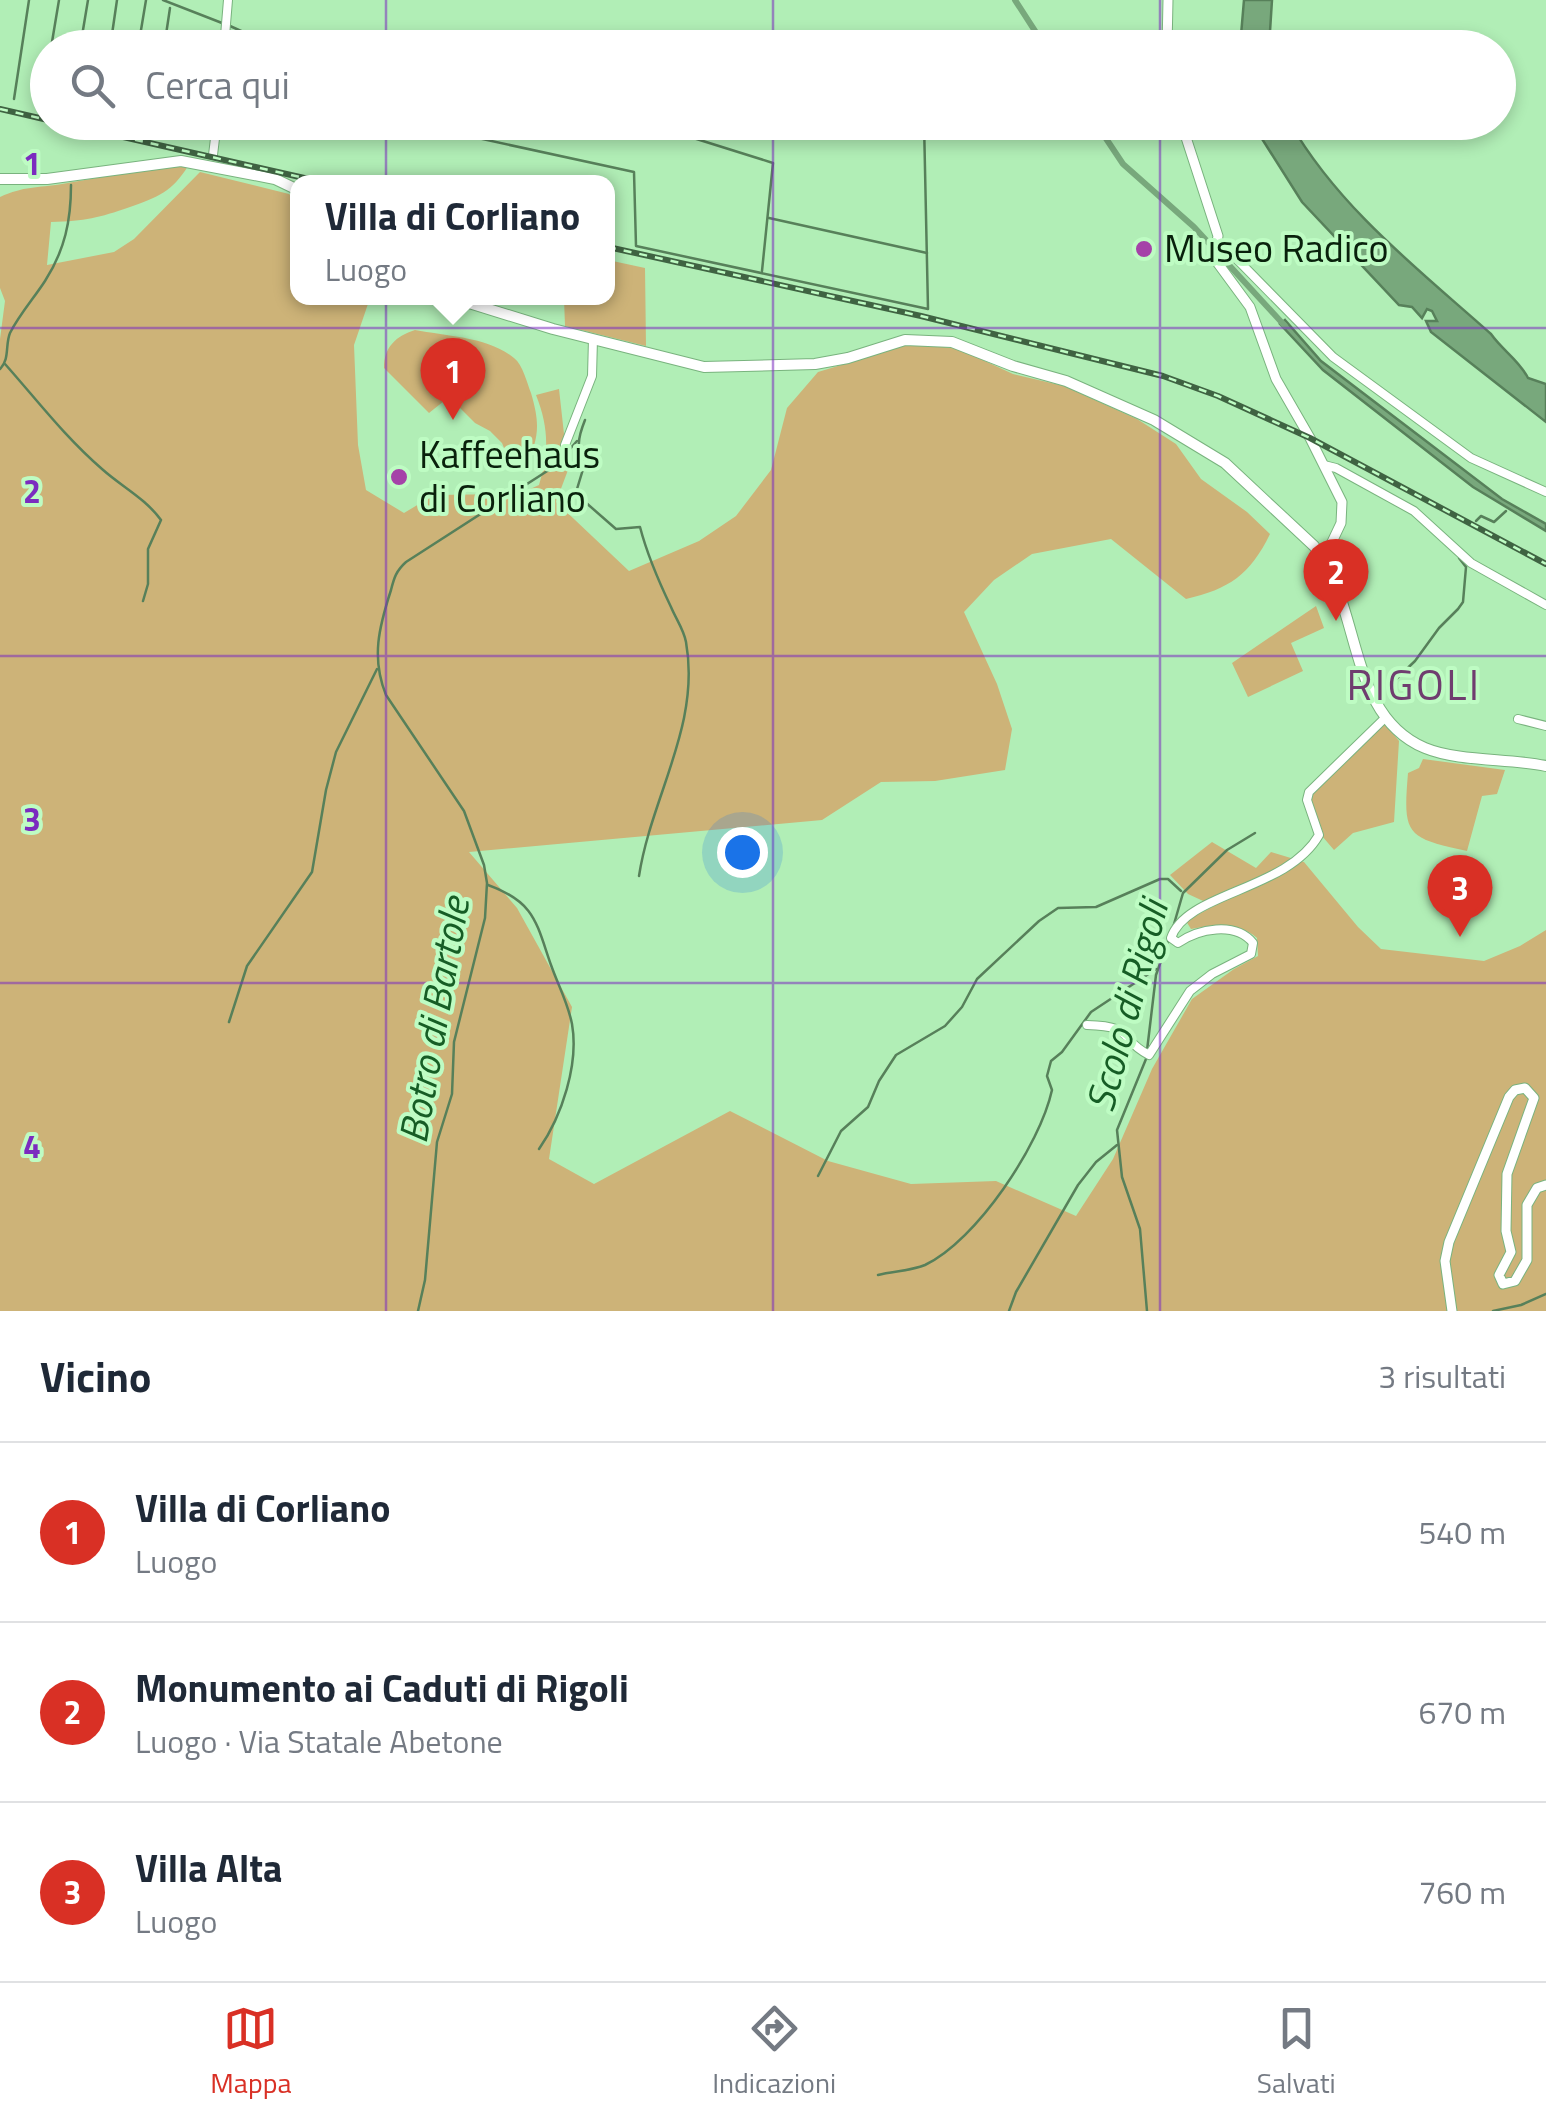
<!DOCTYPE html>
<html lang="it">
<head>
<meta charset="utf-8">
<style>
	:root { --surface:#fff; --page:#f6f6f7; --text:#1f2937; --muted:#747a83; --line:#e0e1e3; --accent:#d93025 }
	body { margin:0; font-family:"Titillium Web",sans-serif; background:var(--page); color:var(--text) }
	.you { position:absolute; left:742px; top:852px; width:35px; height:35px; margin:-25px; border:8px solid #fff; border-radius:50%; background:#1a73e8; box-shadow:0 0 0 15px #1a73e833 }
	.badge { display:grid; place-items:center; width:65px; height:65px; border-radius:50%; background:var(--accent); color:#fff; font-size:32px; font-weight:700 }
	.pin { position:absolute; translate:-50% -82px; filter:drop-shadow(0 2px 5px #0008) }
	.pin::after { content:''; position:absolute; top:52px; width:35px; height:30px; background:inherit; clip-path:polygon(0 0,100% 0,50% 100%) }
	.popup { position:absolute; left:290px; top:175px; width:325px; height:130px; box-sizing:border-box; display:grid; place-content:center; border-radius:20px; background:var(--surface); filter:drop-shadow(0 2px 8px #0005); font-size:32px; white-space:nowrap; color:var(--muted) }
	.popup b { font-size:38px; color:var(--text) }
	.popup::after { content:''; position:absolute; left:50%; top:100%; margin-left:-20px; border:20px solid transparent; border-top-color:var(--surface) }
	.list { margin:0; padding:0; list-style:none }
	h2 { display:flex; justify-content:space-between; align-items:center; height:130px; margin:0; padding:0 40px; font-size:42px }
	h2 small { font-size:32px; font-weight:400; color:var(--muted) }
	.list li { display:grid; grid-template-columns:65px 1fr auto; gap:30px; align-items:center; box-sizing:border-box; height:180px; padding:0 40px; border-top:2px solid var(--line) }
	.list b { display:block; font-size:38px; white-space:nowrap }
	.list p { margin:0; font-size:32px; white-space:nowrap; color:var(--muted) }
	.list em { font-size:32px; font-style:normal; color:var(--muted) }
	.icon { flex:none; width:55px; height:55px; fill:none; stroke:currentColor; stroke-width:2; stroke-linecap:round; stroke-linejoin:round }
	.map { position:relative; flex:none; width:1546px; height:1311px; overflow:hidden }
	.search { position:absolute; background:var(--surface); box-shadow:0 5px 15px #0003; left:30px; right:30px; top:30px; height:110px; display:flex; align-items:center; gap:25px; box-sizing:border-box; padding:0 35px; border-radius:55px; color:var(--muted); font-size:38px }
	.sheet { height:670px; background:var(--surface) }
	nav { display:flex; justify-content:space-around; align-items:center; box-sizing:border-box; height:140px; border-top:2px solid var(--line); background:var(--surface); font-size:28px; color:var(--muted) }
	nav a { display:grid; justify-items:center; gap:5px }
	nav .on { color:var(--accent) }
	.map>svg:first-child { display:block }
	.green { fill:#cdb378 }
	.water { fill:#78a87c; stroke:#57805a; stroke-width:2.5 }
	.lines { fill:none; stroke-linecap:round; stroke-linejoin:round }
	.stream { stroke:#57805a; stroke-width:2.5 }
	.canal { stroke:#78a87c; stroke-width:6 }
	.minor-casing { stroke:#79b37e; stroke-width:10 }
	.tertiary-casing { stroke:#79b37e; stroke-width:11 }
	.secondary-casing { stroke:#79b37e; stroke-width:12 }
	.minor { stroke:#fff; stroke-width:8 }
	.tertiary { stroke:#fff; stroke-width:9 }
	.secondary { stroke:#fff; stroke-width:10 }
	.rail-casing { stroke:#3f6342; stroke-width:6 }
	.rail { stroke:#befcc3; stroke-width:2.5; stroke-dasharray:8; stroke-linecap:butt }
	.grid { fill:none; stroke:#7b2cbf; stroke-width:2.5; stroke-opacity:0.55 }
	.poi-dot { fill:#a542a8; stroke:#befcc3; stroke-width:4 }
	.labels { text-anchor:middle; stroke-width:8; stroke-linejoin:round; paint-order:stroke }
	.poi-label { font-size:38px; fill:#09210c; stroke:#befcc3; text-anchor:start }
	.water-label { font-size:40px; font-style:italic; fill:#165d25; stroke:#befcc3 }
	.quarter-label { font-size:42px; letter-spacing:2.5px; fill:#6f3d6f; stroke:#befcc3 }
	.grid-label { font-size:32px; text-anchor:middle; font-weight:bold; fill:#7b2cbf; stroke:#befcc3; stroke-width:8; stroke-linejoin:round; paint-order:stroke }
</style>
</head>
<body>
<div class="map">
<svg width="1546" height="1311" viewBox="0 0 1546 1311">
	<rect width="100%" height="100%" fill="#b1eeb6"/>
	<!-- green -->
	<g class="green">
		<path d="M188 166C172 192 158 197 130 207 98 218 86 221 51 222L47 265 114 252 134 239 200 172 289 194 298 202V298H370L354 345 358 445 366 490 404 513 434 495 519 494 539 485C549 452 549 428 536 395L559 389 568 470 556 502 629 571 699 541 736 516 771 470 787 408 818 372 914 343 959 349 1013 374 1064 386 1137 419 1176 444 1201 479 1247 512 1270 534C1250 575 1229 589 1186 599L1111 539 1032 554 994 580 964 612 997 684 1012 729 1005 770 935 781 881 782 822 820 469 852 517 908 572 1007 549 1159 594 1184 730 1111 828 1161 911 1184 996 1181 1076 1216 1113 1159 1152 1069 1192 999 1234 969 1258 956 1257 938C1240 922 1213 924 1191 929L1186 921 1214 906 1188 894 1170 875 1212 842 1256 868 1271 852 1304 862 1358 927 1381 949 1484 961 1520 946 1546 930V1311H0V339L5 301 0 288V197C24 186 37 188 62 184 104 177 145 167 188 166Z"/>
		<polygon points="608,260 645,268 646,346 565,326 564,298 608,298"/>
		<path d="M415 330C446 336 489 337 514 358 523 365 527 383 531 393 541 427 538 437 526 469L508 458 502 443 490 431 475 423 449 397 429 413 384 368C384 347 396 336 415 330Z"/>
		<polygon points="1316,606 1324,628 1291,643 1303,671 1248,697 1232,663"/>
		<polygon points="1384,722 1399,741 1394,822 1353,833 1334,850 1322,836 1310,802 1316,787"/>
		<path d="M1423 759 1505 770 1497 794 1482 796 1467 851C1405 838 1403 834 1408 773L1419 768Z"/>
	</g>
	<!-- water -->
	<g class="water">
		<polygon points="1244,0 1272,0 1269,47 1240,47"/>
		<path d="M1252 123H1290C1339 208 1418 269 1491 334 1503 351 1519 360 1528 378L1546 384V422L1431 332 1426 321H1437L1432 311 1427 309 1422 318 1412 307 1399 305 1302 202Z"/>
		<polygon points="1285,320 1321,361 1502,499 1546,524 1546,531 1473,487 1323,370 1280,324"/>
	</g>
	<g class="lines">
		<!-- stream -->
		<g class="stream">
			<polyline points="163,0 222,23"/>
			<polyline points="230,26 279,48"/>
			<polyline points="51,48 59,0"/>
			<polyline points="80,48 88,0"/>
			<polyline points="110,48 117,0"/>
			<polyline points="138,48 146,0"/>
			<polyline points="164,48 170,8"/>
			<polyline points="14,99 29,0"/>
			<polyline points="44,99 48,74"/>
			<polyline points="404,122 634,172 636,246 928,309 924,122"/>
			<polyline points="624,122 671,131 773,163 762,271"/>
			<polyline points="126,125 127,122"/>
			<polyline points="153,127 154,122"/>
			<polyline points="769,218 927,253"/>
			<path d="M5 364C37 400 65 437 102 469 122 487 145 498 161 520L148 549V584L143 601"/>
			<path d="M0 369C10 359 5 345 10 333 19 315 34 298 45 281 65 250 71 220 71 185"/>
			<path d="M585 420C577 440 577 447 584 466L577 489 584 501 616 529 640 527C647 554 659 582 671 607 676 619 684 630 686 642 701 725 651 797 639 876"/>
			<polyline points="1476,521 1481,516 1494,522 1506,511"/>
			<polyline points="1392,683 1415,661 1439,628 1458,609 1463,602 1466,567 1459,558"/>
			<path d="M488 885C535 902 536 922 551 965 558 985 568 1003 572 1024 579 1064 562 1116 539 1149"/>
			<polyline points="1172,931 1183,893 1227,850 1255,833"/>
			<polyline points="229,1022 247,966 312,872 326,790 336,752 377,669"/>
			<polyline points="818,1176 841,1131 868,1107 879,1081 896,1055 945,1026 962,1007 977,979 1039,921 1058,908 1096,907 1160,879 1168,879 1181,891"/>
			<path d="M878 1275C893 1271 911 1271 925 1265 977 1240 1040 1145 1052 1090L1047 1076 1051 1061 1062 1052 1091 1012 1156 969"/>
			<path d="M418 1311 425 1280 437 1142 452 1094 454 1042 485 918 487 883 484 865 464 811 386 695C371 658 379 627 391 590 394 578 396 571 406 562L555 466 577 441"/>
			<polyline points="1009,1311 1016,1292 1078,1185 1096,1162 1117,1145"/>
			<polyline points="1147,1311 1140,1229 1122,1177 1117,1130 1146,1059 1156,975 1169,938"/>
			<polyline points="1493,1311 1521,1305 1546,1294"/>
		</g>
		<!-- canal -->
		<g class="canal">
			<polyline points="1015,0 1046,48"/>
			<polyline points="1095,122 1123,164 1194,227 1285,326"/>
		</g>
		<defs>
			<g id="minor">
				<polyline points="224,48 228,0"/>
				<polyline points="213,155 217,122"/>
				<polyline points="1219,241 1333,357 1471,458 1546,492"/>
				<polyline points="565,445 592,376 593,339"/>
				<polyline points="1324,465 1336,468 1414,511 1471,563 1546,605"/>
				<polyline points="1518,719 1546,726"/>
				<path d="M1087 1025C1135 1026 1118 1039 1149 1055L1190 991 1212 974 1251 954 1253 943C1235 921 1198 929 1178 943L1171 938C1186 892 1287 891 1319 835L1307 800 1309 792 1386 717"/>
			</g>
			<g id="tertiary">
				<polyline points="1167,48 1168,0"/>
				<polyline points="1181,122 1218,236 1214,258 1250,307 1276,379 1310,438 1342,502 1341,523 1324,559"/>
				<polyline points="1452,1311 1445,1261 1449,1242 1509,1097 1515,1090 1525,1088 1534,1098 1507,1174 1506,1231 1511,1252 1499,1275 1503,1284 1515,1281 1527,1260 1527,1205 1537,1188 1546,1185"/>
			</g>
			<g id="secondary">
				<polyline points="0,179 47,179 181,161 275,179 298,190"/>
				<path d="M453 298 553 329 704 367 815 364 848 358 905 340 952 342 1013 366 1066 381 1154 420 1225 463 1314 546C1362 604 1346 715 1425 748 1459 762 1509 758 1546 766"/>
			</g>
		</defs>
		<!-- minor casing -->
		<use href="#minor" class="minor-casing"/>
		<!-- tertiary casing -->
		<use href="#tertiary" class="tertiary-casing"/>
		<!-- secondary casing -->
		<use href="#secondary" class="secondary-casing"/>
		<!-- minor -->
		<use href="#minor" class="minor"/>
		<!-- tertiary -->
		<use href="#tertiary" class="tertiary"/>
		<!-- secondary -->
		<use href="#secondary" class="secondary"/>
		<defs>
			<g id="rail">
				<polyline points="0,109 48,120"/>
				<polyline points="57,122 322,182"/>
				<polyline points="608,247 921,316 1163,376 1218,396 1310,438 1546,564"/>
			</g>
		</defs>
		<!-- rail casing -->
		<use href="#rail" class="rail-casing"/>
		<!-- rail -->
		<use href="#rail" class="rail"/>
	</g>
	<!-- grid -->
	<path class="grid" d="M386 0V48M773 0V48M1160 0V48M386 122V1311M773 122V1311M1160 122V1311M0 328H1546M0 656H1546M0 983H1546"/>
	<!-- markers -->
	<g class="poi-dot">
		<circle cx="1144" cy="249" r="10"/>
		<circle cx="399" cy="477" r="10"/>
	</g>
	<g class="labels">
		<!-- poi labels -->
		<g class="poi-label">
			<text x="1164" y="262">Museo Radico</text>
			<text x="419" y="468">Kaffeehaus<tspan x="419" dy="44">di Corliano</tspan></text>
		</g>
		<!-- water labels -->
		<g class="water-label">
			<text transform="translate(1127 1006) rotate(-75)" y="14">Scolo di Rigoli</text>
			<text transform="translate(434 1020) rotate(-80)" y="14">Botro di Bartole</text>
		</g>
		<!-- quarter labels -->
		<g class="quarter-label">
			<text x="1414" y="700">RIGOLI</text>
		</g>
	</g>
	<g class="grid-label">
		<text x="32" y="175">1</text>
		<text x="32" y="503">2</text>
		<text x="32" y="831">3</text>
		<text x="32" y="1158">4</text>
	</g>
</svg>
<div class="you"></div>
<div class="pin badge" style="left:453px;top:420px">1</div>
<div class="popup"><b>Villa di Corliano</b>Luogo</div>
<div class="pin badge" style="left:1336px;top:621px">2</div>
<div class="pin badge" style="left:1460px;top:937px">3</div>
<div class="search"><svg class="icon" aria-label="search" viewBox="0 0 24 24"><circle cx="10" cy="10" r="6"/><path d="M15 15l6 6"/></svg>Cerca qui</div>
</div>
<section class="sheet">
<h2>Vicino<small>3 risultati</small></h2>
<ul class="list">
<li><span class="badge">1</span><div><b>Villa di Corliano</b><p>Luogo</p></div><em>540 m</em></li>
<li><span class="badge">2</span><div><b>Monumento ai Caduti di Rigoli</b><p>Luogo · Via Statale Abetone</p></div><em>670 m</em></li>
<li><span class="badge">3</span><div><b>Villa Alta</b><p>Luogo</p></div><em>760 m</em></li>
</ul>
</section>
<nav>
<a class="on"><svg class="icon" aria-label="map" viewBox="0 0 24 24"><path d="M3 6l6-2 6 2 6-2v14l-6 2-6-2-6 2zM9 4v14M15 6v14"/></svg>Mappa</a>
<a><svg class="icon" aria-label="directions" viewBox="0 0 24 24"><path d="M12 3l9 9-9 9-9-9zM9 14v-3h6M13 9l2 2-2 2"/></svg>Indicazioni</a>
<a><svg class="icon" aria-label="saved" viewBox="0 0 24 24"><path d="M7 4h10v16l-5-4-5 4z"/></svg>Salvati</a>
</nav>
</body>
</html>
